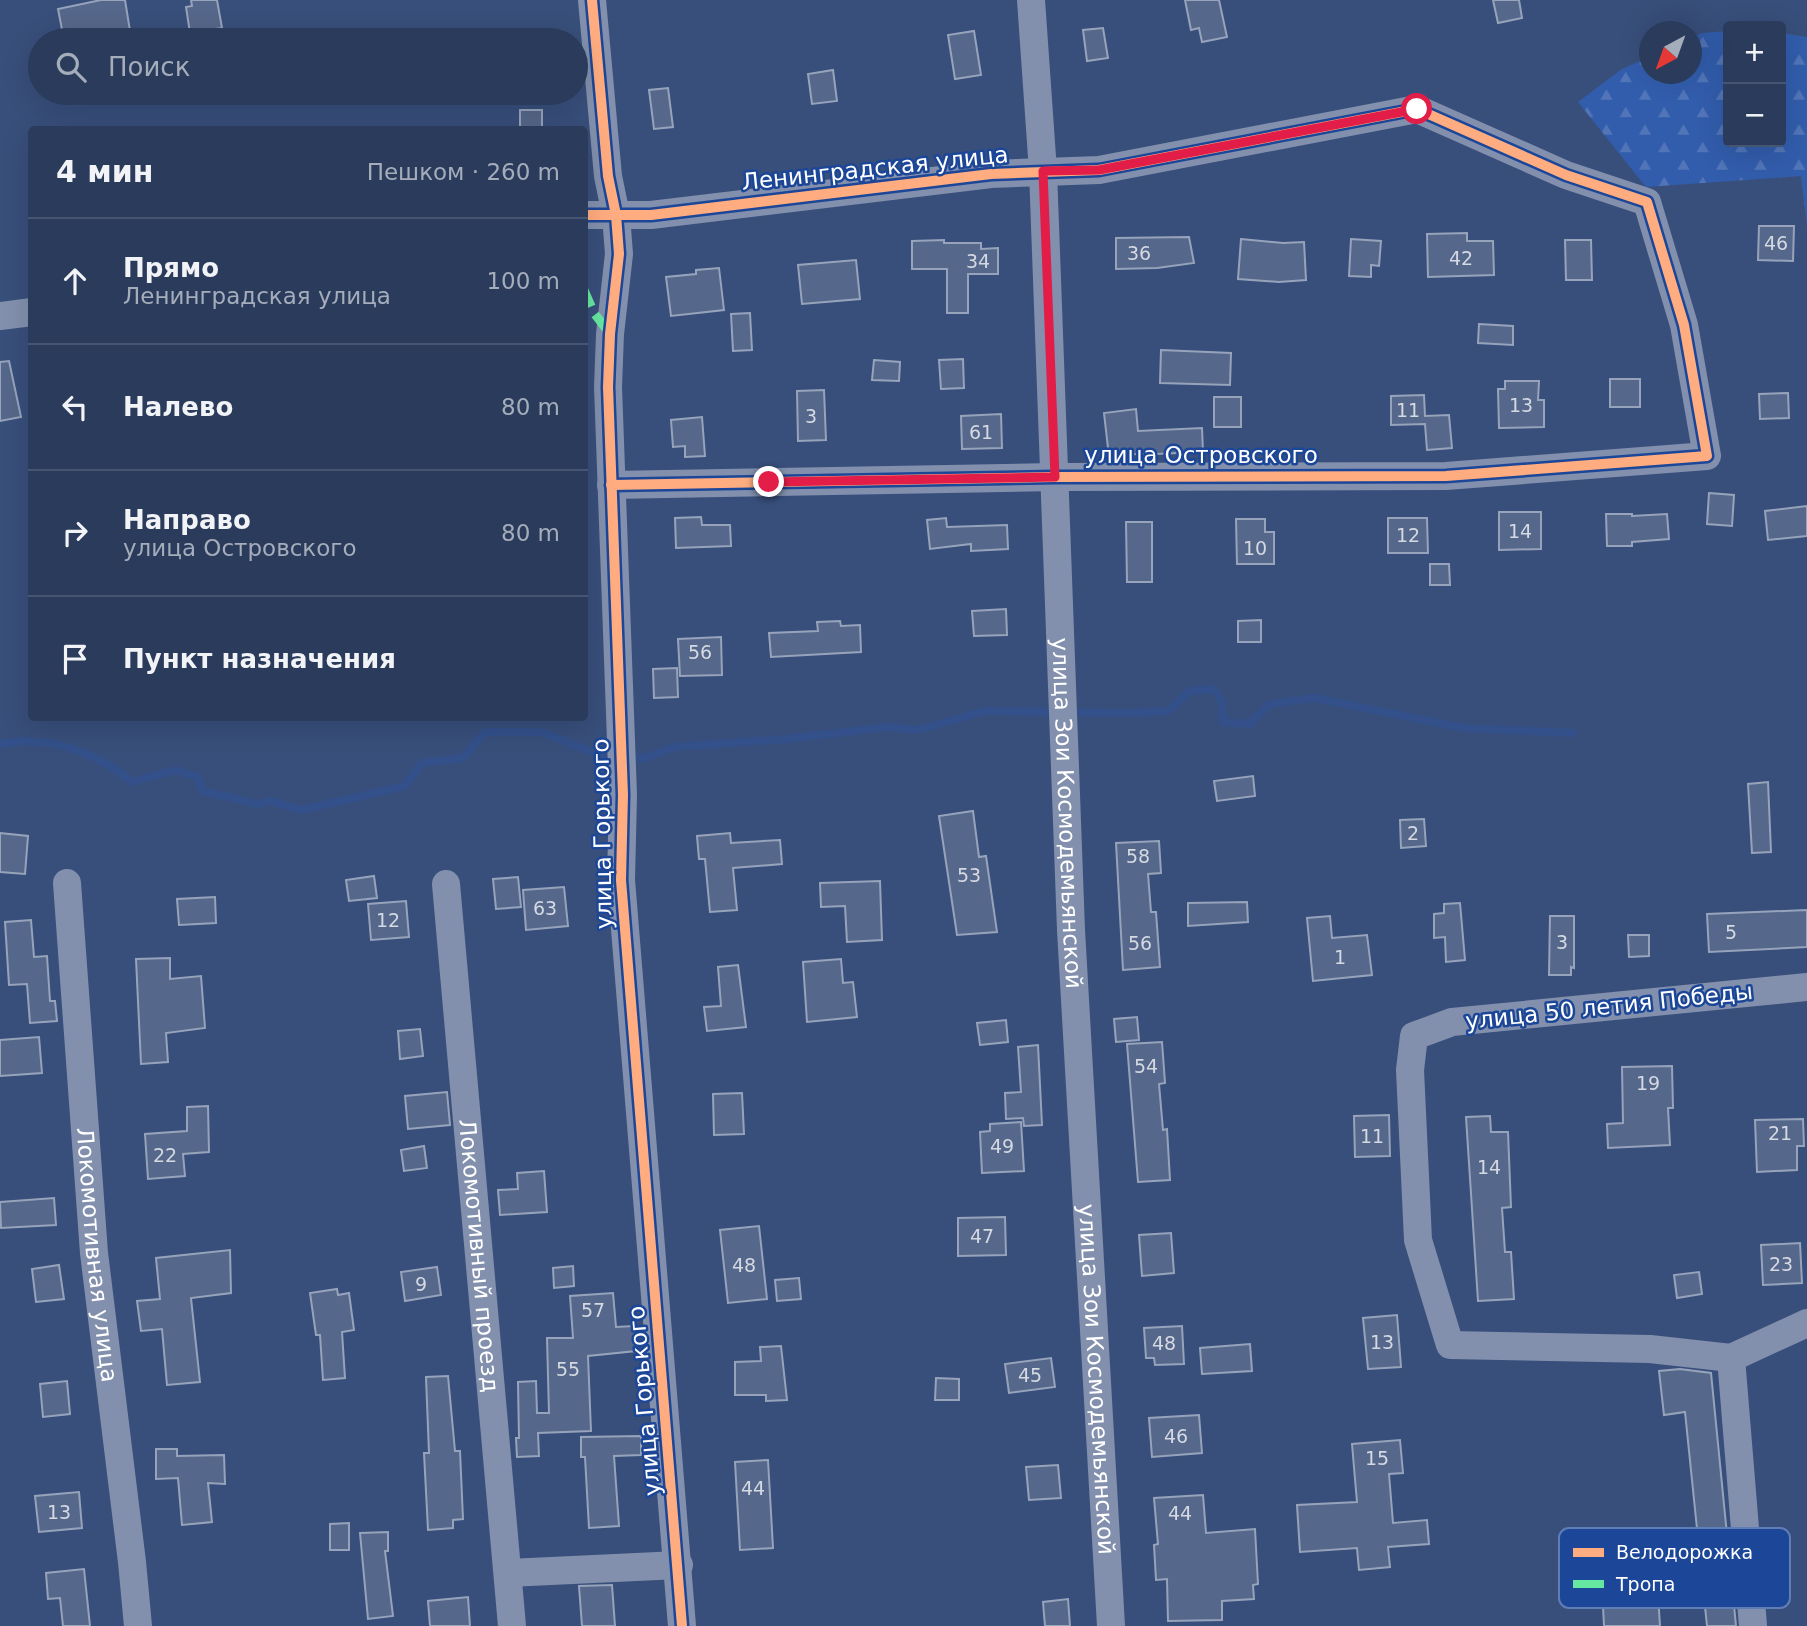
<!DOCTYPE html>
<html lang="ru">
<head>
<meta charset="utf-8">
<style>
	:root { --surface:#2a3b5c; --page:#324262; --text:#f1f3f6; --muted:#a5adbb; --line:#465572 }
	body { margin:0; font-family:"DejaVu Sans",sans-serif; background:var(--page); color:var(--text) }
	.controls { position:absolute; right:21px; top:21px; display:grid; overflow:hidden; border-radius:7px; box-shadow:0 7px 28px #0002 }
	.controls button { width:63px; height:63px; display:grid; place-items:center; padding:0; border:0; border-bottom:2px solid var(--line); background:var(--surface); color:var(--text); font:35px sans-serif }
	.compass { position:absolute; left:1639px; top:21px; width:63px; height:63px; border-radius:50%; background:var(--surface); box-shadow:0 7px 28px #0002; rotate:221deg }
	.stop { position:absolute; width:21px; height:21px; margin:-16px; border:5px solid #e11d48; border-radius:50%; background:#fff }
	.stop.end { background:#e11d48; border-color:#fff; box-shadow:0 2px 7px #0008 }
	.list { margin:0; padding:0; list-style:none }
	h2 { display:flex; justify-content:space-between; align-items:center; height:91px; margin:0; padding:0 28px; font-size:30px }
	h2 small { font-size:23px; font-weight:400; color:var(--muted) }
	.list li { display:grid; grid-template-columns:46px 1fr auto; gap:21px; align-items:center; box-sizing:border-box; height:126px; padding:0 28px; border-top:2px solid var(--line) }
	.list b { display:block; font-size:26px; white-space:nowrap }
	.list p { margin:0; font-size:23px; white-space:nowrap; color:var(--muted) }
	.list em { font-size:23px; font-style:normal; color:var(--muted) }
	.icon { flex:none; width:38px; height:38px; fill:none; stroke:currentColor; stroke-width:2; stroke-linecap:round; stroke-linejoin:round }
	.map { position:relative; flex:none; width:1807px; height:1626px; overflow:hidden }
	.search { position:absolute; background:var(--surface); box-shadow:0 7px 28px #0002; left:28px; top:28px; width:560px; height:77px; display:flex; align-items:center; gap:18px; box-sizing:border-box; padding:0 24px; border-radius:38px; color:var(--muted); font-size:26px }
	.panel { position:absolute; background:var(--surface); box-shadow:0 7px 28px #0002; left:28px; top:126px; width:560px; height:595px; border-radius:7px }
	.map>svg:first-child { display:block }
	.forest { fill:url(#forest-firs) }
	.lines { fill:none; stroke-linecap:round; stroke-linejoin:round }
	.stream { stroke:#33508a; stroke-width:8 }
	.building { fill:#55678a; stroke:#96a3bb; stroke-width:2 }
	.minor { stroke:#8290ad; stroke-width:28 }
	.quiet { stroke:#66e7a1; stroke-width:9; stroke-dasharray:18 9; stroke-linecap:butt }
	.cycleway-casing { stroke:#1c4697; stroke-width:15 }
	.cycleway { stroke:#ffac80; stroke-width:10 }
	.route { stroke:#e11d48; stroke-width:9 }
	.labels { text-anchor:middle; stroke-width:5; stroke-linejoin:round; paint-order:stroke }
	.number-label { font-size:19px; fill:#d4d9e2 }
	.street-label { font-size:23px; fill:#fff; stroke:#1c4697 }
	.key { fill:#1c4697; stroke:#607eb6; stroke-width:2 }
	.key-label { font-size:19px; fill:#fff }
</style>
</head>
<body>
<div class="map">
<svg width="1807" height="1626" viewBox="0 0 1807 1626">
	<defs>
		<pattern id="forest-firs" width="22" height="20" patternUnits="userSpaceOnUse" patternTransform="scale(1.75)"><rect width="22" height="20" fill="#325dac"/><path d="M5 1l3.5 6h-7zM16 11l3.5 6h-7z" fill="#5175b8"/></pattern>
	</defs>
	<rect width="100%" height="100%" fill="#384f7b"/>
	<!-- forest -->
	<polygon class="forest" points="1728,31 1728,142 1781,142 1781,33 1807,37 1807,227 1801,176 1646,187 1578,102 1622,69 1649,57 1650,74 1692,74 1692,38 1702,33"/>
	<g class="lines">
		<!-- stream -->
		<path class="stream" d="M0 744C46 734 97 752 132 782L176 770 197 777 203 791 257 804 271 801 301 810 405 786 422 763 463 758 485 732H542L602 756 645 758 675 747 786 739 888 727 918 730 985 711 1127 713 1168 711 1190 691 1214 689 1222 702 1223 722 1249 724 1270 704 1315 698 1463 728 1573 733"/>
	</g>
	<!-- building -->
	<g class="building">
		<polygon points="101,0 125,0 131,37 107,40 64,40 58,9"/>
		<polygon points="191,0 217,0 222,28 190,33 186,7 192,6"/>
		<polygon points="1185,0 1219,0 1227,37 1202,42 1199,28 1191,30"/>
		<polygon points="1493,0 1519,0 1522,18 1498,23"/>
		<polygon points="1103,28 1108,58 1087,61 1083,30"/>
		<polygon points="974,31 981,75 955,79 948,35"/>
		<polygon points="833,70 837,101 812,104 808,74"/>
		<polygon points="668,88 673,127 654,129 649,90"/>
		<rect x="520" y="110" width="22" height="20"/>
		<polygon points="1759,226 1794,226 1793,261 1758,260"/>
		<polygon points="1467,233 1467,241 1493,241 1494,275 1428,277 1427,234"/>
		<polygon points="1189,237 1194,263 1157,268 1116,269 1116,238"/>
		<polygon points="1241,239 1283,243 1304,242 1306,280 1279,282 1238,279"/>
		<polygon points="1351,239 1381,241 1379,266 1371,265 1371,277 1349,276"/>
		<polygon points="944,240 944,243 981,243 981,249 998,248 998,274 968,274 968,313 947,313 947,269 912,269 912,241"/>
		<polygon points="1565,240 1591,240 1592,280 1566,280"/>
		<polygon points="856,260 860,299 802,304 798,265"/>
		<polygon points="719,268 724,310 671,316 666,277 696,274 696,270"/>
		<polygon points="750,313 752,350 733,351 731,314"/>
		<polygon points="1479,324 1513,326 1513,345 1478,343"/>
		<polygon points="1161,350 1231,353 1230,385 1160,383"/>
		<polygon points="963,359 964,388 941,389 939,360"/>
		<polygon points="874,360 900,362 899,381 872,380"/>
		<polygon points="9,361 21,417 0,421 0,362"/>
		<rect x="1610" y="379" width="30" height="28"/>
		<polygon points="1505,381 1539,381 1538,400 1544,400 1544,427 1499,428 1498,389 1505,389"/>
		<polygon points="824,390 826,440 798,441 797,391"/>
		<polygon points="1788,393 1789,418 1760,419 1759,394"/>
		<polygon points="1424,395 1425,416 1449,415 1452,448 1427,450 1425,424 1391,425 1391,396"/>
		<rect x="1214" y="397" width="27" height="30"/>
		<polygon points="1136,409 1138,431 1202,428 1203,452 1155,454 1155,452 1109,457 1104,413"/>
		<polygon points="1001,414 1002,448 962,449 961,416"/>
		<polygon points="702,417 705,456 685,457 685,446 673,447 671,420"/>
		<polygon points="1709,493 1734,495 1732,526 1707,524"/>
		<polygon points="1807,506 1807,536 1768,540 1765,511"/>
		<polygon points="1499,512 1541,512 1541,549 1499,550"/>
		<polygon points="1606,514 1632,514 1632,516 1667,514 1669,539 1632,542 1632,546 1607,546"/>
		<polygon points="701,517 702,525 730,525 731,546 676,548 675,518"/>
		<polygon points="946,518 947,527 1007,525 1008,549 971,551 971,544 930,549 927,520"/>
		<polygon points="1388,518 1427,518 1428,553 1388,553"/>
		<polygon points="1236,519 1265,519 1265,532 1274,532 1274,564 1237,564"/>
		<polygon points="1126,522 1152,522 1152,582 1127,582"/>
		<polygon points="1430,564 1449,564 1450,585 1430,585"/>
		<polygon points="1006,609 1007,635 974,636 972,611"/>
		<polygon points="1261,620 1261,642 1238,642 1238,621"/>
		<polygon points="840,621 841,626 860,625 861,652 771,657 769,633 818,631 817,622"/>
		<polygon points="721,637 722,675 680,676 678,639"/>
		<polygon points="677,668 678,697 654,698 653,669"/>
		<polygon points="1253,776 1255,796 1217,801 1214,781"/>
		<polygon points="1768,782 1771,852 1752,853 1748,784"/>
		<polygon points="973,811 979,857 986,856 997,932 957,935 939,816"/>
		<polygon points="1424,819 1426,846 1401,848 1400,820"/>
		<polygon points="0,833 28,836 25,874 0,872"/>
		<polygon points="730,833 731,843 780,840 782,864 733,868 737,910 710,912 705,859 699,859 697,836"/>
		<polygon points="1159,841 1161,873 1148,874 1151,912 1156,912 1160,967 1123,970 1116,843"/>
		<polygon points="374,876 377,898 349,901 346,880"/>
		<polygon points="518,877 521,907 496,909 493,879"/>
		<polygon points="880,881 882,940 847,942 845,906 821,907 820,883"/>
		<polygon points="564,887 568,926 526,930 523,890"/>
		<polygon points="215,897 216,923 179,925 177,899"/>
		<polygon points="406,901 409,937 371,940 368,904"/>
		<polygon points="1247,902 1248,922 1188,926 1188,903"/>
		<polygon points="1460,903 1465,960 1446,962 1445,937 1434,938 1434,914 1444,913 1444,904"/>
		<polygon points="1807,910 1807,947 1709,952 1707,914"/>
		<polygon points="1330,916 1332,938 1367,935 1372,975 1313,981 1307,918"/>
		<polygon points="1550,916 1574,916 1574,968 1571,967 1571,975 1549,975"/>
		<polygon points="31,920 34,957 47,956 50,1001 55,1001 57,1021 30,1023 27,984 9,985 5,922"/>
		<polygon points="1628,935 1649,935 1649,956 1629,957"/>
		<polygon points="170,958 170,979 201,976 205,1028 166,1033 168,1062 141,1064 136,959"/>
		<polygon points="841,959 843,983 853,982 857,1017 807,1022 803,962"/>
		<polygon points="738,965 746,1027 707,1031 704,1007 721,1006 718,967"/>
		<polygon points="1137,1017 1139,1040 1116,1042 1114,1019"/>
		<polygon points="1006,1020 1008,1042 980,1045 977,1023"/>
		<polygon points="420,1029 423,1056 400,1059 398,1031"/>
		<polygon points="39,1037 42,1073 0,1076 0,1040"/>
		<polygon points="1162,1042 1165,1083 1159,1084 1163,1130 1167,1129 1170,1180 1138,1182 1127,1044"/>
		<polygon points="1038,1045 1042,1125 1024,1126 1023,1118 1006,1119 1005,1093 1021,1092 1018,1047"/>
		<polygon points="1672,1066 1673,1108 1668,1108 1670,1145 1608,1148 1607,1124 1623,1123 1622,1067"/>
		<polygon points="447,1092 450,1125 408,1129 405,1096"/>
		<polygon points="742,1093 744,1134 714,1135 713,1094"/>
		<polygon points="208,1106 209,1152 183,1154 185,1176 148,1179 145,1134 187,1131 187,1107"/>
		<polygon points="1389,1115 1390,1156 1355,1157 1354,1116"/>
		<polygon points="1490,1116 1491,1132 1508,1132 1511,1207 1502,1208 1505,1252 1511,1252 1514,1299 1478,1301 1466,1117"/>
		<polygon points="1803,1119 1804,1146 1797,1146 1797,1170 1757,1172 1755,1120"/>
		<polygon points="1021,1122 1024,1171 982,1173 980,1132 990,1131 990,1124"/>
		<polygon points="424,1146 427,1168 404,1171 401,1150"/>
		<polygon points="544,1171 547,1212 500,1215 498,1190 518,1189 517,1173"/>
		<polygon points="54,1198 56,1225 1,1228 0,1202"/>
		<polygon points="1005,1217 1006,1255 958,1256 958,1218"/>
		<polygon points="759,1226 767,1299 728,1303 720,1230"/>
		<polygon points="1171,1233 1174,1273 1142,1276 1139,1235"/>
		<polygon points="1800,1243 1802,1283 1763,1285 1761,1245"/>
		<polygon points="230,1250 231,1293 191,1298 200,1382 167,1385 162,1329 141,1331 137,1301 160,1299 156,1258"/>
		<polygon points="59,1265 64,1299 36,1302 32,1269"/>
		<polygon points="573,1266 574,1286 554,1288 553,1268"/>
		<polygon points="437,1267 441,1295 405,1301 401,1272"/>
		<polygon points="1699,1272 1702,1294 1677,1298 1674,1275"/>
		<polygon points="799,1278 801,1299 777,1301 775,1280"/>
		<polygon points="337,1289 338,1295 349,1293 354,1330 342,1332 345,1378 323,1380 320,1335 316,1335 310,1293"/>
		<polygon points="613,1293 616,1327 634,1326 636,1351 588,1356 591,1431 538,1433 539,1456 517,1457 516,1438 519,1438 518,1382 536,1381 537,1413 549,1413 547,1338 573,1338 570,1296"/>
		<polygon points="1397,1315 1401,1367 1368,1369 1363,1318"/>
		<polygon points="1182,1326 1184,1364 1155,1365 1154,1358 1146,1358 1144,1328"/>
		<polygon points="1250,1344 1252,1371 1202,1374 1200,1348"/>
		<polygon points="781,1346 787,1400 766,1401 766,1395 735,1395 735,1362 761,1361 760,1347"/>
		<polygon points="1051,1358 1055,1387 1009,1393 1005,1364"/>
		<polygon points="1680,1369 1711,1373 1736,1626 1707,1626 1685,1412 1664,1415 1659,1371"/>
		<polygon points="448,1376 455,1451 460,1451 463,1519 453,1520 453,1528 428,1530 424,1453 429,1453 426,1377"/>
		<polygon points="936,1378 959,1379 959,1400 935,1400"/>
		<polygon points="67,1381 70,1414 43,1417 40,1384"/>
		<polygon points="1199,1415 1202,1453 1152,1457 1149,1418"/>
		<polygon points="641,1436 641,1455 614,1456 619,1526 589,1528 585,1457 581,1457 581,1437"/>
		<polygon points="1400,1440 1403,1473 1389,1474 1393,1523 1427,1520 1429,1544 1388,1547 1390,1567 1359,1570 1357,1548 1300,1552 1297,1505 1357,1502 1352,1444"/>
		<polygon points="156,1449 177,1449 177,1456 224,1455 225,1484 208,1483 212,1522 182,1525 178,1478 156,1479"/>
		<polygon points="768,1460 773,1548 740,1550 735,1462"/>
		<polygon points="1058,1465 1061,1498 1029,1500 1026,1467"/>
		<polygon points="79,1492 82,1528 39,1532 35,1496"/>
		<polygon points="1203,1495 1206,1533 1255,1529 1258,1584 1253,1585 1254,1599 1222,1601 1222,1620 1168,1621 1167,1579 1156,1580 1154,1545 1158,1544 1154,1498"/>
		<polygon points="349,1523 349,1550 330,1550 330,1524"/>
		<polygon points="388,1532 388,1551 385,1551 393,1616 368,1619 360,1533"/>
		<polygon points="1656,1564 1660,1626 1604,1626 1601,1567"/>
		<polygon points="84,1569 90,1626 63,1626 60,1598 48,1599 46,1573"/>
		<polygon points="612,1585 615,1626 582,1626 579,1586"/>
		<polygon points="468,1597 470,1626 430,1626 428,1601"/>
		<polygon points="1068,1599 1070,1626 1045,1626 1043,1602"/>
	</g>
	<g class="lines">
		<!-- minor -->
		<g class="minor">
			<polyline points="592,0 608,176 616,215 619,254 610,334 608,387 623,795 621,880 682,1626"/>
			<path id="s1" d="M1031 0 1043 171 1071 930 1111 1626"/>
			<polyline points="584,215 651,215 991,174 1099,170 1417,109 1566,175 1647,202 1684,325 1707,456 1446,476 1055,477 611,485"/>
			<polyline points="0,316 32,312"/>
			<path id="s2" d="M67 883 94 1253 132 1562 138 1626"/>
			<path id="s3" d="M446 884 512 1626"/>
			<polyline points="1807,987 1452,1022 1414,1036 1410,1070 1418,1240 1450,1345 1650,1349 1731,1358 1807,1323"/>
			<polyline points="1731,1358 1753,1626"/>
			<polyline points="508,1573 679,1565"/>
		</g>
		<!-- quiet -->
		<polyline class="quiet" points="584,290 594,313 610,334"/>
		<defs>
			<g id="cycleway">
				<polyline points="592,0 608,176 616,215 619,254 610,334 608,387 623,795 621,880 682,1626"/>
				<polyline points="584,215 651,215 991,174 1099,170 1417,109 1566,175 1647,202 1684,325 1707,456 1446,476 1055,477 611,485"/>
			</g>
		</defs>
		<!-- cycleway casing -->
		<use href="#cycleway" class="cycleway-casing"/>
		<!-- cycleway -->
		<use href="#cycleway" class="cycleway"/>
	</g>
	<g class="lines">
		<!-- route -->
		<polyline class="route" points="769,482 1055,477 1043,171 1099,170 1417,109"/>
	</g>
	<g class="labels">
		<!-- number labels -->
		<g class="number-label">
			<text x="1776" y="250">46</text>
			<text x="1139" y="260">36</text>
			<text x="1461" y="265">42</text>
			<text x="978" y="268">34</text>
			<text x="1521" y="412">13</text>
			<text x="1408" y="417">11</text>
			<text x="811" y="423">3</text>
			<text x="981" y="439">61</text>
			<text x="1520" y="538">14</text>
			<text x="1408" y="542">12</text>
			<text x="1255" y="555">10</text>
			<text x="700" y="659">56</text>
			<text x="1413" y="840">2</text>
			<text x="1138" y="863">58</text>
			<text x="969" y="882">53</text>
			<text x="545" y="915">63</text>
			<text x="388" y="927">12</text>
			<text x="1731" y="939">5</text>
			<text x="1562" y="949">3</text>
			<text x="1140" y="950">56</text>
			<text x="1340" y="964">1</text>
			<text x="1146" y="1073">54</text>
			<text x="1648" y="1090">19</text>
			<text x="1780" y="1140">21</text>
			<text x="1372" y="1143">11</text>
			<text x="1002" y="1153">49</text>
			<text x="165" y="1162">22</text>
			<text x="1489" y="1174">14</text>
			<text x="982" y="1243">47</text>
			<text x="1781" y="1271">23</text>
			<text x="744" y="1272">48</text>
			<text x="421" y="1291">9</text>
			<text x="593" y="1317">57</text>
			<text x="1382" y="1349">13</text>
			<text x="1164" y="1350">48</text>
			<text x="568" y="1376">55</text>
			<text x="1030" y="1382">45</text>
			<text x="1176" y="1443">46</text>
			<text x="1377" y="1465">15</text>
			<text x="753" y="1495">44</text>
			<text x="59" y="1519">13</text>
			<text x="1180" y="1520">44</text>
		</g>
		<!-- street labels -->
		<g class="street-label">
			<text transform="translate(875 168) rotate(-6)" y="8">Ленинградская улица</text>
			<text x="1201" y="463">улица Островского</text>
			<text dy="8" stroke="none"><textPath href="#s1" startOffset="814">улица Зои Космодемьянской</textPath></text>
			<text transform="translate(602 834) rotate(-91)" y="8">улица Горького</text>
			<text transform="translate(1609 1006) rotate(-6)" y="8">улица 50 летия Победы</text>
			<text dy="8" stroke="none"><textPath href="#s2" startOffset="373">Локомотивная улица</textPath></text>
			<text dy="8" stroke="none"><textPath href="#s3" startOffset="373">Локомотивный проезд</textPath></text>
			<text dy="8" stroke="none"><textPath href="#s1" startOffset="1381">улица Зои Космодемьянской</textPath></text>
			<text transform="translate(644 1401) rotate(-95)" y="8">улица Горького</text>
		</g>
	</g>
	<!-- legend -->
	<rect x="1559" y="1528" width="231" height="80" rx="10" class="key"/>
	<rect x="1573" y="1548" width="31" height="9" fill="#ffac80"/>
	<rect x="1573" y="1580" width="31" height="8" fill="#66e7a1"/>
	<g class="key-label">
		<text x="1616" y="1559">Велодорожка</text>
		<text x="1616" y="1591">Тропа</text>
	</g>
</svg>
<div class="controls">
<button>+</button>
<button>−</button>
</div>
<svg class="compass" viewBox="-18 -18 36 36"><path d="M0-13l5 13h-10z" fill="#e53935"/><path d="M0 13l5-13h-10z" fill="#a5adbb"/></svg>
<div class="stop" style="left:1417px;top:109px"></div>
<div class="stop end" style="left:769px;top:482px"></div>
<div class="search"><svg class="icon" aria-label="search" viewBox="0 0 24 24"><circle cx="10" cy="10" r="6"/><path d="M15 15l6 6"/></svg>Поиск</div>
<section class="panel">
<h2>4 мин<small>Пешком · 260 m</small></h2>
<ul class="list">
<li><svg class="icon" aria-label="ahead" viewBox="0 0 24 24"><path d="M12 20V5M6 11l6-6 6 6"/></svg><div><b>Прямо</b><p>Ленинградская улица</p></div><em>100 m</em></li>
<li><svg class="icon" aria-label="left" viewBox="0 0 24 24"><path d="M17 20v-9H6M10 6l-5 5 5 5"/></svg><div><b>Налево</b></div><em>80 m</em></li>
<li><svg class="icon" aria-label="right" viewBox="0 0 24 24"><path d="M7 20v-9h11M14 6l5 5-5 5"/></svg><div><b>Направо</b><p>улица Островского</p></div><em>80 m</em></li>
<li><svg class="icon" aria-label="arrive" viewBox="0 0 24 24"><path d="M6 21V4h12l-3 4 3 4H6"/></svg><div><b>Пункт назначения</b></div></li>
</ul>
</section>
</div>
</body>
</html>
